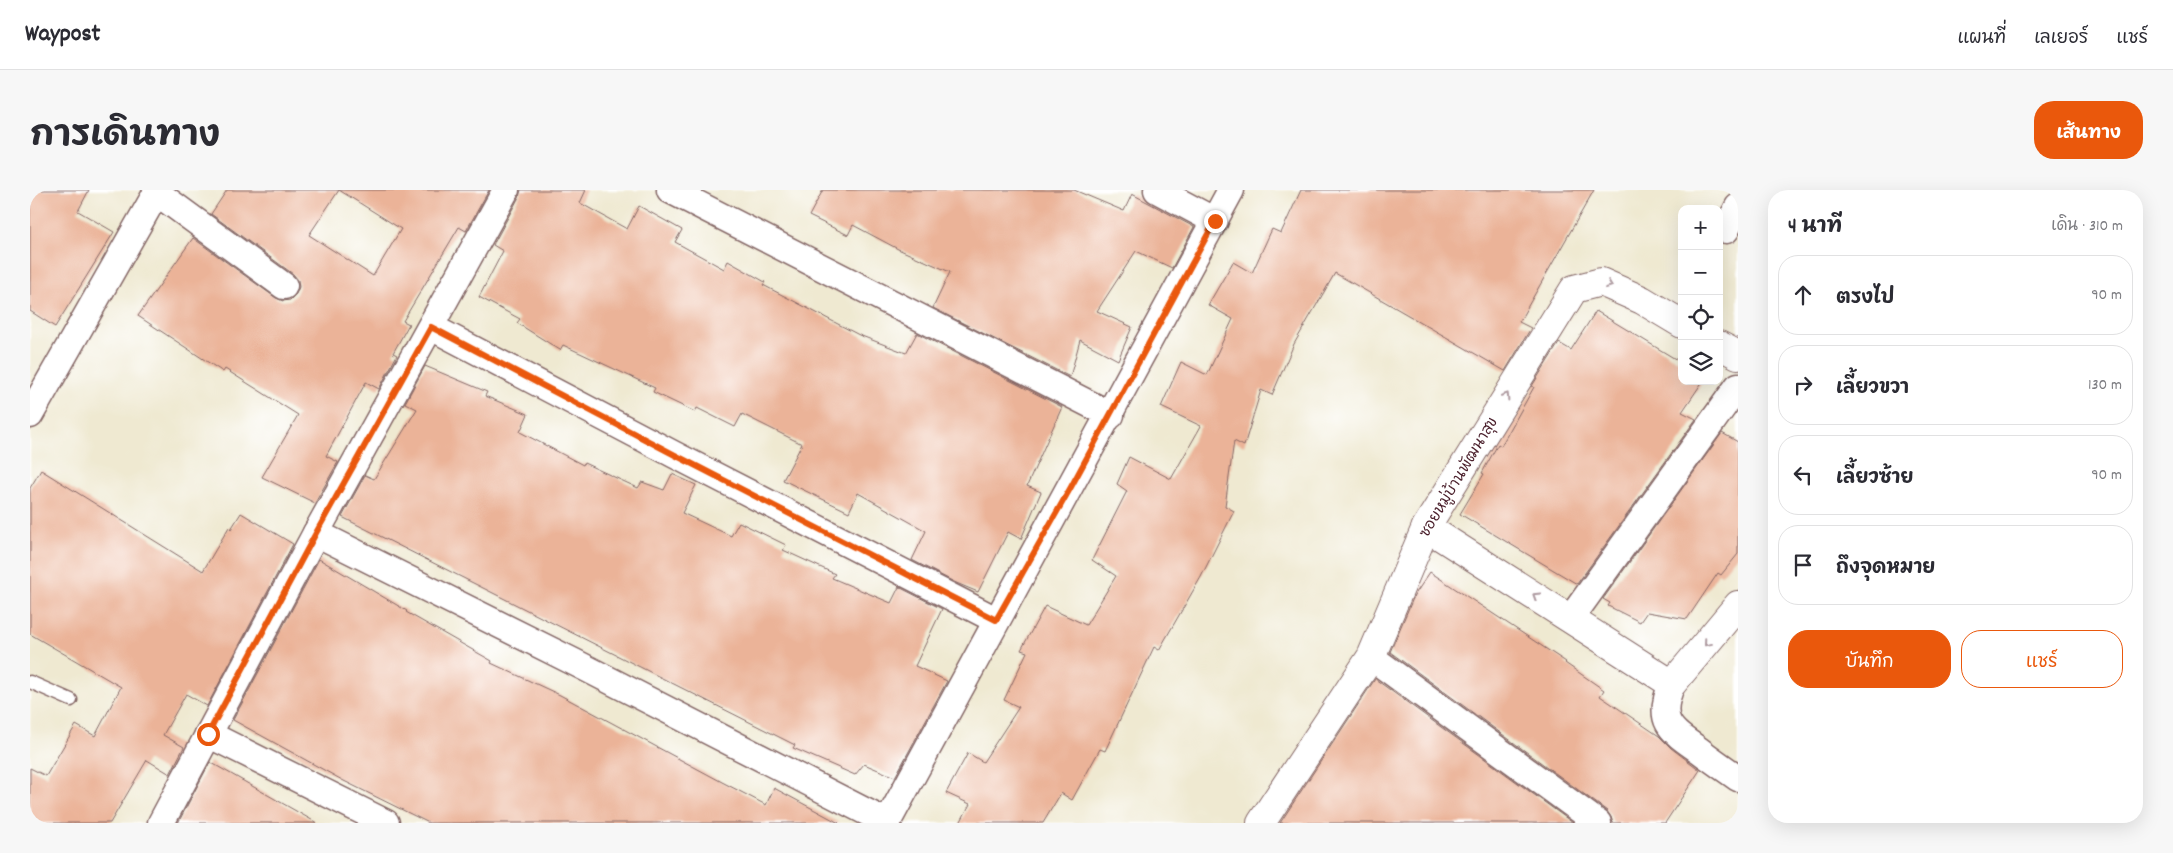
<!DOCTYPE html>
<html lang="th">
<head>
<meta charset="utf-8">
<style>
	:root { --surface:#fff; --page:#f7f7f7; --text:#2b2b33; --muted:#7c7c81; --line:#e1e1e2; --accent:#ea580c }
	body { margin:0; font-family:Dekko,"Playpen Sans Thai",sans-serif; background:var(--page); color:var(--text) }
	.controls { position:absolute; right:15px; top:15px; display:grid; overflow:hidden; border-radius:10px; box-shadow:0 5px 20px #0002 }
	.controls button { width:45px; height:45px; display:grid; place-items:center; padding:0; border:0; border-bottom:1px solid var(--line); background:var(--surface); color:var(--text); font:25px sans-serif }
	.stop { position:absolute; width:15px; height:15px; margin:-11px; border:4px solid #ea580c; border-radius:50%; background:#fff }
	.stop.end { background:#ea580c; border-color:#fff; box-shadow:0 1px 5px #0008 }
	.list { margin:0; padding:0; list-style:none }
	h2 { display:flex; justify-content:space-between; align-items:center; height:65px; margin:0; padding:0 20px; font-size:21px }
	h2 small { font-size:16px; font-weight:400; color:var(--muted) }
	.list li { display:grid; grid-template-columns:32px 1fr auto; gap:15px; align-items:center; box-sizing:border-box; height:80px; margin:0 10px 10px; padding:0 10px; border:1px solid var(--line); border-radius:20px }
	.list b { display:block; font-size:19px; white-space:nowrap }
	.list em { font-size:16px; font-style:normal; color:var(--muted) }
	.actions { display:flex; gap:10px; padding:15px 20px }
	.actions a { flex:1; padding:11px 0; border:1px solid var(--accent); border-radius:20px; text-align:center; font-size:18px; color:var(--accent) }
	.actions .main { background:var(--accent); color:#fff }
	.icon { flex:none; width:28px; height:28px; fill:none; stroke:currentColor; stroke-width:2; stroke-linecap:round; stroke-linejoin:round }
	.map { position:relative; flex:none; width:1708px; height:633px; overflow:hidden; border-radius:20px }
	header { display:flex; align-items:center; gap:30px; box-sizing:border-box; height:70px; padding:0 25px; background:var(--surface); border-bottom:1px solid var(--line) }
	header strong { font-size:24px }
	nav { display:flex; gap:28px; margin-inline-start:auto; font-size:18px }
	.intro { display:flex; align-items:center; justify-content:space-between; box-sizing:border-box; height:120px; padding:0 30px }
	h1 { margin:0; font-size:35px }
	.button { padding:12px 22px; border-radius:20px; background:var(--accent); color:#fff; font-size:18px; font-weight:700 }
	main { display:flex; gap:30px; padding:0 30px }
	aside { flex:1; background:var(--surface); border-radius:20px; box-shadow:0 5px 20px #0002 }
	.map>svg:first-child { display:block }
	.building { fill:#ebb398 }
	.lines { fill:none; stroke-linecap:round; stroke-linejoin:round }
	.service-casing { stroke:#846665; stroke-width:15 }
	.minor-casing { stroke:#846665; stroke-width:29 }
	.tertiary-casing { stroke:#846665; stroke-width:30 }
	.service { stroke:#fff; stroke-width:12 }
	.minor { stroke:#fff; stroke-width:26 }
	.tertiary { stroke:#fff; stroke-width:28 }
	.oneway { stroke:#ae9aa0 }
	.route { stroke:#ea580c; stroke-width:6 }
	.labels { text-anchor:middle; stroke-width:4; stroke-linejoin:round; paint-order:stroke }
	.street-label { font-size:15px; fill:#4a1f2b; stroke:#fff }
</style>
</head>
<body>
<header>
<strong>Waypost</strong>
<nav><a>แผนที่</a><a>เลเยอร์</a><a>แชร์</a></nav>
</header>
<div class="intro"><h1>การเดินทาง</h1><a class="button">เส้นทาง</a></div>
<main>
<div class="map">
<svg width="1708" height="633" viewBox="0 0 1708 633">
	<rect width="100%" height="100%" fill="#fff"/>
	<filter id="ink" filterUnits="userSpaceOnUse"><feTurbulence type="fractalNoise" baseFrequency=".02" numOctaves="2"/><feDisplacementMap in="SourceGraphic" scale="10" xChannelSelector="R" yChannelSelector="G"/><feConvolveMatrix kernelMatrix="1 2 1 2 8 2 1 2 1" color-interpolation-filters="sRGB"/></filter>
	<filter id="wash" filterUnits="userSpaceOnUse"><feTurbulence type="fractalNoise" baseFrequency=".0096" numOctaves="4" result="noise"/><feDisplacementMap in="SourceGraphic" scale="20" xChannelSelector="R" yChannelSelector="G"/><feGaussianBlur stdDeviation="1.12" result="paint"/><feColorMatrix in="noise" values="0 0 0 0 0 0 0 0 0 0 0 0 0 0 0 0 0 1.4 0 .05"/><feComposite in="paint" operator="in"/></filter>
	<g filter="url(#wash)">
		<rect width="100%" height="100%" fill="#efe9d1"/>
		<g id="blocks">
			<!-- building -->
			<g class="building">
				<polygon points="0,0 59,0 48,21 84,42 25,137 0,121"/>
				<polygon points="197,0 309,0 279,45 343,86 371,39 309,0 459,0 436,41 429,37 373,131 379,134 363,163 367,165 349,199 336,192 296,266 308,272 285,313 232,287 268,225 195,179 193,182 108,126 163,48 246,108 253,111 260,110 266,104 269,97 268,90 263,84 181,24"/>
				<polygon points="491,0 556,0 550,13 597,39 609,16 652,40 645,52 694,79 698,71 735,92 733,95 829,145 876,163 887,143 1032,217 997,296 1011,302 991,349 978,342 948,402 924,392 882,370 896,341 828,303 819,322 753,290 772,254 712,224 705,237 667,218 665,222 623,202 625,198 533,155 530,160 487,133 490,129 449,107 473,61 463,55 489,7"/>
				<polygon points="793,0 1044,0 1094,21 1102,4 1164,37 1142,78 1106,61 1067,121 1102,137 1088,170 1050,150 1040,187 903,118 920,82 868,59 823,35 818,45 779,26"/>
				<polygon points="1271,0 1564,0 1489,132 1501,138 1475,181 1305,83 1264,154 1242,205 1231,200 1214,256 1204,251 1195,316 1204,321 1171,387 1129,460 1124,457 1075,561 1070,559 1042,610 1031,603 1013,633 930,633 940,614 916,603 938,563 953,572 989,517 974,510 997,462 991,460 1015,416 1056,435 1086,386 1062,370 1097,301 1087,294 1099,267 1141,289 1171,236 1131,217 1151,172 1177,185 1203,129 1178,115 1203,72 1222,83 1242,39 1251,43"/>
				<polygon points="1566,121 1652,173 1652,191 1673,191 1652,222 1666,229 1547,394 1430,324 1454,284 1452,283 1468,254 1471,256 1504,197 1502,196 1529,153 1541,160"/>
				<polygon points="395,176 457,202 455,206 498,224 490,242 553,275 554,273 608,298 612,292 634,300 642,284 666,295 652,323 701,346 709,332 756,355 753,360 805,384 802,388 861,413 869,397 912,419 885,476 917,491 865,587 834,574 825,585 763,558 765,555 312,327 335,285 344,289 387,219 375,213"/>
				<polygon points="1692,243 1708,252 1708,364 1691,385 1688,383 1657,429 1617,422 1610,432 1578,416 1580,413 1573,409"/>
				<polygon points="11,280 173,381 199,337 201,339 211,323 263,354 177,516 156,504 133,545 154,557 140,584 117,570 80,633 0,633 0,578 16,586 46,535 65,546 91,497 0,444 0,298"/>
				<polygon points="289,369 377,421 376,422 462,471 461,473 530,505 692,592 736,615 744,598 809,633 399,633 314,591 203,530"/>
				<polygon points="1400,382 1536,472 1535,473 1574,500 1570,506 1629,546 1641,558 1670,580 1635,633 1583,633 1581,627 1577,621 1360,462 1384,406"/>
				<polygon points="1345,489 1543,633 1250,633"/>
				<polygon points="180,572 287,633 148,633"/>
			</g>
		</g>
	</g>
	<g filter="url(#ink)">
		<use href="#blocks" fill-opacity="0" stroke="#846665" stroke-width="1"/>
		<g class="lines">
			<defs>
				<polyline id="service" points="0,492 41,510"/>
				<g id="minor">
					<polyline points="640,0 1081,225"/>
					<polyline points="1127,0 1185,31"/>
					<polyline points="126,2 254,96"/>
					<polyline points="1696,40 1708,17"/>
					<polyline points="401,137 645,265 966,430"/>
					<polyline points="0,225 128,0"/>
					<polyline points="286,343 544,472 858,633"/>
					<polyline points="1541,428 1708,196"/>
					<polyline points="1341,467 1568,633"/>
					<path d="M1642 494C1626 531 1640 540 1669 560 1682 570 1695 579 1708 588"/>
					<polyline points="178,544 356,633"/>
					<polyline points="131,633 286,343 476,0"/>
					<polyline points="857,633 1201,0"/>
				</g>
				<g id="tertiary">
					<polyline points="1689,155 1708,165"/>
					<polyline points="1396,337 1642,494 1708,415"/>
					<polyline points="1231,633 1341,467 1396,337 1544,99 1571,92 1612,110 1652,134"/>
				</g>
			</defs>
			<!-- service casing -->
			<use href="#service" class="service-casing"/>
			<!-- minor casing -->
			<use href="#minor" class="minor-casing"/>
			<!-- tertiary casing -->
			<use href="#tertiary" class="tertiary-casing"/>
			<!-- service -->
			<use href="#service" class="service"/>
			<!-- minor -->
			<use href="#minor" class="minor"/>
			<!-- tertiary -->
			<use href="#tertiary" class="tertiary"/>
		</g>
		<!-- one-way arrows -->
		<defs><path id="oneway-chevron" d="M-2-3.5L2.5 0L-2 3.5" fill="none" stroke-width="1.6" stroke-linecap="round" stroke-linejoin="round" transform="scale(1.25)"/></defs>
		<g class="oneway">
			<use href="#oneway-chevron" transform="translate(1579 95) rotate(21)"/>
			<use href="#oneway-chevron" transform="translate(1476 206) rotate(-58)"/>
			<use href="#oneway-chevron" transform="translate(1506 406) rotate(-148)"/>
			<use href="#oneway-chevron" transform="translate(1677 453) rotate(130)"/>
		</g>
	</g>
	<g class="lines" filter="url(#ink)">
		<!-- route -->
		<polyline class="route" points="178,544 286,343 401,137 645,265 966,430 1041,297 1185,31"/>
	</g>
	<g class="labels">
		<!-- street labels -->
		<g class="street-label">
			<text transform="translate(1428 287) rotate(-59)" y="5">ซอยหมู่บ้านพัฒนาสุข</text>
		</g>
	</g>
</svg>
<div class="controls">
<button>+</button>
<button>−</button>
<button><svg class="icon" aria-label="locate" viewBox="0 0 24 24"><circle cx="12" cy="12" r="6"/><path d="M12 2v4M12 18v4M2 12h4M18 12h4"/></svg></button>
<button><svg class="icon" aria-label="layers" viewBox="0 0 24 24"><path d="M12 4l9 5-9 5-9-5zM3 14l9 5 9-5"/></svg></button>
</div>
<div class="stop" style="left:178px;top:544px"></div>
<div class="stop end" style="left:1185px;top:31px"></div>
</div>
<aside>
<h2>4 นาที<small>เดิน · 310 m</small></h2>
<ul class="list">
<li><svg class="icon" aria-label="ahead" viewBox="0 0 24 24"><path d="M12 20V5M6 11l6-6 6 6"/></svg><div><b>ตรงไป</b></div><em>90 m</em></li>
<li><svg class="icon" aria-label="right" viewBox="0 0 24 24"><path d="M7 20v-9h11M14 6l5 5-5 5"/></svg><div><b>เลี้ยวขวา</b></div><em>130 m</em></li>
<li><svg class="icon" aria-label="left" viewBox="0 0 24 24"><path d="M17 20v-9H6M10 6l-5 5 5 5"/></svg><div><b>เลี้ยวซ้าย</b></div><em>90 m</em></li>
<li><svg class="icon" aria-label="arrive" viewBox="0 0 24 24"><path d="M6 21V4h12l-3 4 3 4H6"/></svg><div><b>ถึงจุดหมาย</b></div></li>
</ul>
<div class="actions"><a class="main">บันทึก</a><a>แชร์</a></div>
</aside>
</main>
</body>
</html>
